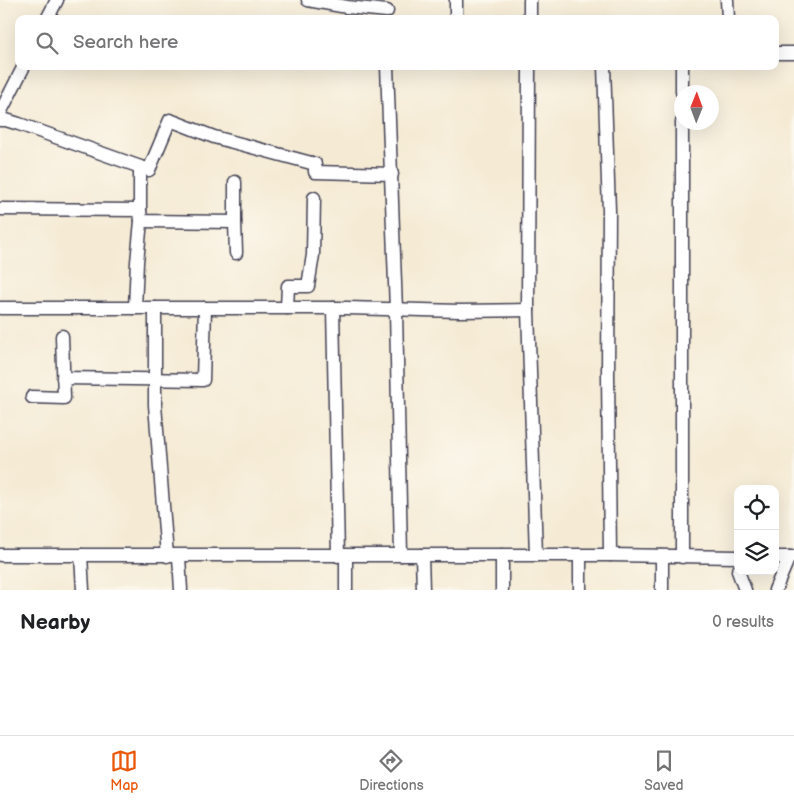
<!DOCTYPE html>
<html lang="en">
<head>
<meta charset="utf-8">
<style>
	:root { --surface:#fff; --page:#f2f2f2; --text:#202124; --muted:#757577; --line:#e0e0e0; --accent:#ea580c }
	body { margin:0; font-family:"Balsamiq Sans",sans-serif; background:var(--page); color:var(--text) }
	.controls { position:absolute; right:15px; bottom:15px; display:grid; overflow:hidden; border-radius:10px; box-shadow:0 5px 20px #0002 }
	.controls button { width:45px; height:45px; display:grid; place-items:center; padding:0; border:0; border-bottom:1px solid var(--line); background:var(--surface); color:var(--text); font:25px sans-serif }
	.compass { position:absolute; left:674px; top:85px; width:45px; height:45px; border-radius:50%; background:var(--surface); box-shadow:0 5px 20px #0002; rotate:1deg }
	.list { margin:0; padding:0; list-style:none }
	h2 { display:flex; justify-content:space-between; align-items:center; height:65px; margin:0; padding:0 20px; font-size:21px }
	h2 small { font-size:16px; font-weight:400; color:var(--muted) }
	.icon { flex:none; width:28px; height:28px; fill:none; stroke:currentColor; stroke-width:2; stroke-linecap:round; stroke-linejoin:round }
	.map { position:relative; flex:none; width:794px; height:590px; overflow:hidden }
	.search { position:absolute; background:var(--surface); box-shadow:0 5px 20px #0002; left:15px; right:15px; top:15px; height:55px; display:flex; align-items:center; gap:12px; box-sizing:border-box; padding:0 18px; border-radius:10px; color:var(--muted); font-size:19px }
	.sheet { height:145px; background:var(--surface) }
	nav { display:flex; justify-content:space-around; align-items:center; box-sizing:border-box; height:70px; border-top:1px solid var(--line); background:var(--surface); font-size:14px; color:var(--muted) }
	nav a { display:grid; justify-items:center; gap:2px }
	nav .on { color:var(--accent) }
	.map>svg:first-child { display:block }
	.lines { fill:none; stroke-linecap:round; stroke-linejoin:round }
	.minor-casing { stroke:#424052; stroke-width:15 }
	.minor { stroke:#fff; stroke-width:12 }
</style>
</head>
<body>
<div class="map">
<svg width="794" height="590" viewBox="0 0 794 590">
	<rect width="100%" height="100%" fill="#fbf7ec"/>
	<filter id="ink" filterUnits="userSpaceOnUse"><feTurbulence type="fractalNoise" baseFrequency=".02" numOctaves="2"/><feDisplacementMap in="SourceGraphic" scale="10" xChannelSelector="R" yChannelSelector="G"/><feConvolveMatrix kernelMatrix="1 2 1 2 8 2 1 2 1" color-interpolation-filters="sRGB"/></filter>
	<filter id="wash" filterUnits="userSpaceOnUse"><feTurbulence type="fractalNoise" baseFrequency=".0096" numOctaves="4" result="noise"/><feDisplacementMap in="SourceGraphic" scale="20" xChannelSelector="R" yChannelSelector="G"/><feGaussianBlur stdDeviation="1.12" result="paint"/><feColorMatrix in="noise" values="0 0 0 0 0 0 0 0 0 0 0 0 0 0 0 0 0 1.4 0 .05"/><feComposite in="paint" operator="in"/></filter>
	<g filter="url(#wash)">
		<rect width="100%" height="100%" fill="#f5ebd5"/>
	</g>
	<g filter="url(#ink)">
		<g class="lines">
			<defs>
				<g id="minor">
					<polyline points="308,0 347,7 387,11"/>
					<polyline points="727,0 728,19"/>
					<polyline points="47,19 57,0"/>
					<polyline points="456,19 456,0"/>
					<polyline points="530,19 530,0"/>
					<polyline points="775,53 794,53"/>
					<polyline points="387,66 396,310 401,555"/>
					<polyline points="529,66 528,310 536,555"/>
					<polyline points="604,66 609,211 608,375 610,555"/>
					<polyline points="682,92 682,66"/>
					<polyline points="0,113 24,66"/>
					<polyline points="0,120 6,120 19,124 149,170 170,120 214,137 315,164 315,172 392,174"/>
					<polyline points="0,209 140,210 140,167"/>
					<polyline points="140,210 141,221 235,222 235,182"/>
					<polyline points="235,222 236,253"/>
					<polyline points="0,308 347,308 460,311 528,310"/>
					<polyline points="135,308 137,262 141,221"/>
					<polyline points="155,308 155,405 167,556"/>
					<polyline points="287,308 288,286 308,286 313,255 314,198"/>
					<polyline points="333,308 338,556"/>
					<polyline points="63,378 203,380 205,308"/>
					<polyline points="32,397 64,398 62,336"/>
					<polyline points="0,555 422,555"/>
					<polyline points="81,555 83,590"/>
					<polyline points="580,555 580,590"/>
					<polyline points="179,557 181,590"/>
					<polyline points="682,557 682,122"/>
					<polyline points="775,557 794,557"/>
					<polyline points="738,571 745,590"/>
					<polyline points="346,590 346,556"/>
					<polyline points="423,590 422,555 610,555 738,557"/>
					<polyline points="502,590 502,555"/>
					<polyline points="662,590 662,556"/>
					<polyline points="775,590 789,557"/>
				</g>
			</defs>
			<!-- minor casing -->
			<use href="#minor" class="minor-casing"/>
			<!-- minor -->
			<use href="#minor" class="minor"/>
		</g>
	</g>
</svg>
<div class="controls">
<button><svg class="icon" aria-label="locate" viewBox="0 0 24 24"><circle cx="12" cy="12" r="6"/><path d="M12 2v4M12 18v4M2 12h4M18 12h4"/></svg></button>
<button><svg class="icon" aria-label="layers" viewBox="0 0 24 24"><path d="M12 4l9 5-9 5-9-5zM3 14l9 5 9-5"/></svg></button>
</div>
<svg class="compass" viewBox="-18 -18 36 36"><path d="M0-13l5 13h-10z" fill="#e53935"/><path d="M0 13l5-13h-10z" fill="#757577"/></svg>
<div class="search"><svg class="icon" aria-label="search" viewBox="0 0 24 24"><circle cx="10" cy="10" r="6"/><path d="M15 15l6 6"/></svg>Search here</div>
</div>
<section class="sheet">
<h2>Nearby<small>0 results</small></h2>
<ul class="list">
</ul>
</section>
<nav>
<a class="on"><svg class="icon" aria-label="map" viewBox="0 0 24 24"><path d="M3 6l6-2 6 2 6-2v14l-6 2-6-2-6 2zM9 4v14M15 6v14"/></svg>Map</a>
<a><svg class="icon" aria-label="directions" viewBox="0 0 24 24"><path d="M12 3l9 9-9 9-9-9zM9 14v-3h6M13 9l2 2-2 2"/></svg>Directions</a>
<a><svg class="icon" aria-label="saved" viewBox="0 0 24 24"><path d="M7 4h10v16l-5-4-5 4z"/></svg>Saved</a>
</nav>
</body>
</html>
